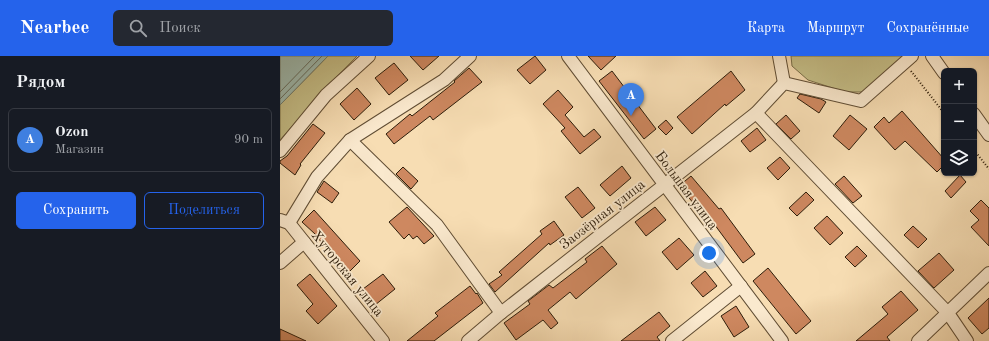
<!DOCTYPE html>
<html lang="ru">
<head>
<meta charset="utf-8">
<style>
	:root { --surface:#171b24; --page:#242831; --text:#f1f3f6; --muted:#9ea1a6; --line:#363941; --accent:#2563eb }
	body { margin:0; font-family:"Old Standard TT",serif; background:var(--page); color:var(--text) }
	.controls { position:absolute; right:12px; top:12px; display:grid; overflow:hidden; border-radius:6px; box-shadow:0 1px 3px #0004 }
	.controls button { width:36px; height:36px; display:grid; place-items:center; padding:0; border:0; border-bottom:1px solid var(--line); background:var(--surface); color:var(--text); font:20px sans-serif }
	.you { position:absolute; left:429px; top:197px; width:14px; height:14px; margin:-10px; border:3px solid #fff; border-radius:50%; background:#1a73e8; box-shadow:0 0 0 6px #1a73e833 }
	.badge { display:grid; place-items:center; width:26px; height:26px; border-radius:50%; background:var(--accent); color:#fff; font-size:13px; font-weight:700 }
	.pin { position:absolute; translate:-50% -33px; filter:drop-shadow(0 1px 2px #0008) }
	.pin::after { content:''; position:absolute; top:21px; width:14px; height:12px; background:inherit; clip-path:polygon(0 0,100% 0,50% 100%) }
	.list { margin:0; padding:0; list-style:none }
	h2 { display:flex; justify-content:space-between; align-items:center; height:52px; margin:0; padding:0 16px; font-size:17px }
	h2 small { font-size:13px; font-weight:400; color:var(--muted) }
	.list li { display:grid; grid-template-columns:26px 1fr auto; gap:12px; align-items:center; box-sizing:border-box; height:64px; margin:0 8px 8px; padding:0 8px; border:1px solid var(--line); border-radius:6px }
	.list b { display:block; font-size:15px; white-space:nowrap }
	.list p { margin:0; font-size:13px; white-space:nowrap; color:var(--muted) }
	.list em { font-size:13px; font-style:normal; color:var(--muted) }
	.actions { display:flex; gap:8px; padding:12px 16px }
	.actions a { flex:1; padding:9px 0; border:1px solid var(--accent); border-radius:6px; text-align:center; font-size:14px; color:var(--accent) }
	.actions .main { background:var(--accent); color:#fff }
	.icon { flex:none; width:22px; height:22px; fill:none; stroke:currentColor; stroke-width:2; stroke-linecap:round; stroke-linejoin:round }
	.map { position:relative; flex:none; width:709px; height:285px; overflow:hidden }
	header { display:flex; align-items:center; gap:24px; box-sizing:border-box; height:56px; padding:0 20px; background:var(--accent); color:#fff }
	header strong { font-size:19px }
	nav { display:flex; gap:22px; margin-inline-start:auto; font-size:14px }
	.search { width:280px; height:36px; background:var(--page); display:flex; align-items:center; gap:10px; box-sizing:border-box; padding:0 14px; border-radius:6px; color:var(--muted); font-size:15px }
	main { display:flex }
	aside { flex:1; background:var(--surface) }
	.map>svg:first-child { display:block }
	.green { fill:#c5be87; stroke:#796e48 }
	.water { fill:#9dbbb1; stroke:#707c6e }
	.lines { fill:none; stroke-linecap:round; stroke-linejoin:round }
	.shore { stroke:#656c5e; stroke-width:1 }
	.building { fill:#ce8860; stroke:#2d1d0a }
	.minor-casing { stroke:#604d34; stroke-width:14 }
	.path { stroke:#2d1d0a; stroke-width:2; stroke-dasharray:1 2; stroke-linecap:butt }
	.minor { stroke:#fae9ce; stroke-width:12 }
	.labels { text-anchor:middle; stroke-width:3.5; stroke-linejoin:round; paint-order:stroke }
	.street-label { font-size:14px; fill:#2d1d0a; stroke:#fae9ce }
</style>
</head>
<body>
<header>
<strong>Nearbee</strong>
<div class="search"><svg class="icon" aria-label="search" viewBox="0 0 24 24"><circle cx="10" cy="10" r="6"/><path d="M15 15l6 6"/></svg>Поиск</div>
<nav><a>Карта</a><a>Маршрут</a><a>Сохранённые</a></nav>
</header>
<main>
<aside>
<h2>Рядом<small></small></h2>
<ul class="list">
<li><span class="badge" style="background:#3f7fe0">A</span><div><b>Ozon</b><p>Магазин</p></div><em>90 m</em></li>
</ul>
<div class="actions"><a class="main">Сохранить</a><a>Поделиться</a></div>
</aside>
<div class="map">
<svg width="709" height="285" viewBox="0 0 709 285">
	<rect width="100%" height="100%" fill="#f7ddb3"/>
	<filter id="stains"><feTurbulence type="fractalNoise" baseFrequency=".005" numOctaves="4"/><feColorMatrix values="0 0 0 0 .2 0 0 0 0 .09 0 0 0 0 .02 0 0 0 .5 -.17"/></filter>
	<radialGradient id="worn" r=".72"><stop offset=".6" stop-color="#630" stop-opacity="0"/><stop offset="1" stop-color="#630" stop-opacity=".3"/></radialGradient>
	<!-- green -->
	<g class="green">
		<polygon points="48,0 77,0 41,37 0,84 0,49"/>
		<polygon points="511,0 623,0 584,36 565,36 528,24 512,10"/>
	</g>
	<!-- water -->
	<polygon class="water" points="0,0 48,0 0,49"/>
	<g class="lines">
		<!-- shore -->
		<g class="shore">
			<polyline points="0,36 35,0"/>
			<polyline points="0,43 42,0"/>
		</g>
	</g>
	<!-- building -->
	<g class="building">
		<polygon points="130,0 159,0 143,14"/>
		<polygon points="255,0 266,14 250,28 237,14"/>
		<polygon points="308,0 336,0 321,14"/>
		<polygon points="114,7 128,24 109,39 95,22"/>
		<polygon points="189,12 202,26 153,64 150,60 114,88 106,78 130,58 132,60 175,26 174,25"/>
		<polygon points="332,15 376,73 364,83 319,25"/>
		<polygon points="451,15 465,34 446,50 445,48 412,78 397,61"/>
		<polygon points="77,32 91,48 74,64 60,48"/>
		<polygon points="278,34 293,51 285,59 304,81 314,73 321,81 300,98 281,75 285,72 263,48"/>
		<polygon points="520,38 541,43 546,46 539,57 517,42"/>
		<polygon points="622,55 664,103 664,109 657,116 625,85 615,94 594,71 604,61 609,67"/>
		<polygon points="506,59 520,75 511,83 496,68"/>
		<polygon points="570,59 587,73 569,94 553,80"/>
		<polygon points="386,64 393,72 386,79 378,71"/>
		<polygon points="33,68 45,77 20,108 21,109 15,119 0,107 0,105 7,100"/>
		<polygon points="477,72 486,84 470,96 461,85"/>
		<polygon points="500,101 510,112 498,124 487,112"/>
		<polygon points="342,110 351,122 330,140 320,129"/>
		<polygon points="123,111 138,125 131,133 116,118"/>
		<polygon points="680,119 686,126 671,142 665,135"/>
		<polygon points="411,120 439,153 441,152 475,198 463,207 423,153 420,155 399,130"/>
		<polygon points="564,120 582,140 573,147 555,128"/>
		<polygon points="44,125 59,137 52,147 37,136"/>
		<polygon points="298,131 315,152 302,162 285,141"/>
		<polygon points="526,136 534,144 517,160 509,152"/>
		<polygon points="701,144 709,152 709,190 691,171 699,164 690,155"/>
		<polygon points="127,151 154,180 144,188 137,180 133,183 129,178 124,183 109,166"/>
		<polygon points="375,151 386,164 366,180 355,166"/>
		<polygon points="34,154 80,205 66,219 54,207 56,205 35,178 22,166"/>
		<polygon points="547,160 563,177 550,189 534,172"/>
		<polygon points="274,165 284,179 270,189 269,187 215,236 209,228 222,219 219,216 262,178 260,175"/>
		<polygon points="633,170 647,183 638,192 624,179"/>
		<polygon points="399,182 414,199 397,214 382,196"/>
		<polygon points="322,190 337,208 296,243 290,236 268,254 278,267 271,273 263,264 236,284 224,267 250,248 248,245 269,229 273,232 307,206 305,203"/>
		<polygon points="577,190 587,200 575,211 565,201"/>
		<polygon points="659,197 674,214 654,232 638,215"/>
		<polygon points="488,212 531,265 516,278 473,225"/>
		<polygon points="425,215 437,230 423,241 411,227"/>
		<polygon points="30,218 57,250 38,268 26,255 33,248 17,229"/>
		<polygon points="103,218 115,233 95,249 83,233"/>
		<polygon points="190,230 196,238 197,237 203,247 154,285 127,285 158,260 155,257"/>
		<polygon points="621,235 638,254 607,281 610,285 576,285 608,258 602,251"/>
		<polygon points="709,242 709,272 702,278 688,262"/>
		<polygon points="456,250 469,271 454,281 441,260"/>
		<polygon points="379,256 390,270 377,281 380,285 341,285"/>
		<polygon points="0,273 26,285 0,285"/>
	</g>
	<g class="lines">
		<defs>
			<g id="minor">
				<polyline points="288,0 502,285"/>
				<polyline points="499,0 504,27"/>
				<polyline points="652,0 664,17"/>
				<polyline points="476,57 668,257 687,285"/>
				<polyline points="694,58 709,79"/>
				<polyline points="70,84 157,169 221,257"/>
				<polyline points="0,95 46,39 89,0"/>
				<polyline points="0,164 9,167 37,121 70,84 164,24 190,0"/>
				<polyline points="9,167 103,285"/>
				<polyline points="0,207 24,186"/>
				<polyline points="188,285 221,257 476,57 504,27 581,45 632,0"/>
				<polyline points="392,285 461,230"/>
				<polyline points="638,285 709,217"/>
			</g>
		</defs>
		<!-- minor casing -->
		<use href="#minor" class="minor-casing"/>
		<!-- path -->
		<g class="path">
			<polyline points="631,15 664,57"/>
			<polyline points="694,94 709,113"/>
		</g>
		<!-- minor -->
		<use href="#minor" class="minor"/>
	</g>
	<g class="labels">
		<!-- street labels -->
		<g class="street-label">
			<text transform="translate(407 134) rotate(53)" y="5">Большая улица</text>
			<text transform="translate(322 158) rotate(-38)" y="5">Заозёрная улица</text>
			<text transform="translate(68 217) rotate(51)" y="5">Хуторская улица</text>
		</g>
	</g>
	<rect width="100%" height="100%" filter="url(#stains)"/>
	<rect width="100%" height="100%" fill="url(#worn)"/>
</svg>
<div class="controls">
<button>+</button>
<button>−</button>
<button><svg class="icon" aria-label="layers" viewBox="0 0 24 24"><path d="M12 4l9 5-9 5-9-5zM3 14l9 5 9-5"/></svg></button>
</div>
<div class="you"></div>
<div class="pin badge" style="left:351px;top:60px;background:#3f7fe0">A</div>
</div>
</main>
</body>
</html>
